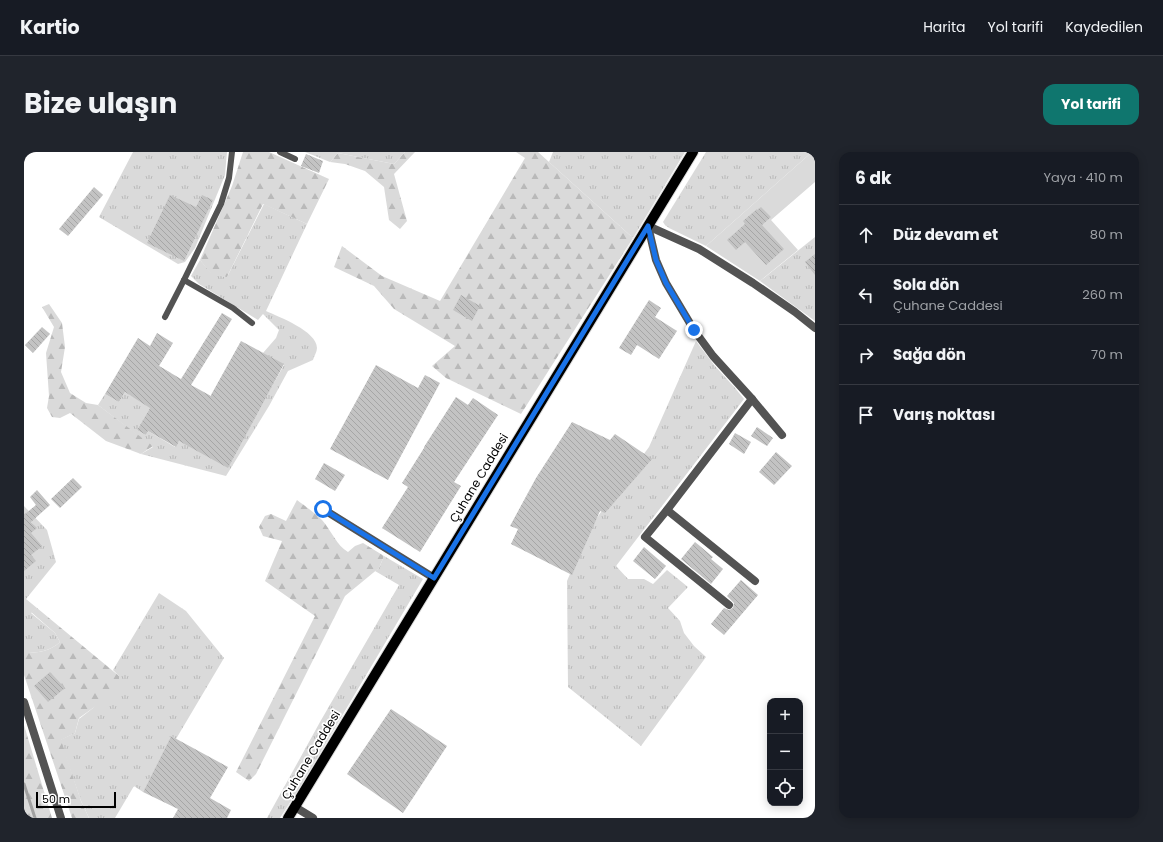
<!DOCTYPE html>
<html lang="tr">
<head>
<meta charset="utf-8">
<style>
	:root { --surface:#171b24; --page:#20242c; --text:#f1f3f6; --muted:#9ea1a6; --line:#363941; --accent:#0f766e }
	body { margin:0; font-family:Poppins,sans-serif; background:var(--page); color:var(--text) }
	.controls { position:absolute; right:12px; bottom:12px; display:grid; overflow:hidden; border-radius:8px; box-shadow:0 2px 10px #0003 }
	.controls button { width:36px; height:36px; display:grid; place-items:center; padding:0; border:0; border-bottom:1px solid var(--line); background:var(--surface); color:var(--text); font:20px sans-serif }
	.scale { position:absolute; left:12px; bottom:10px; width:80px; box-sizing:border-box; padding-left:4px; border:2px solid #000; border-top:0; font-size:11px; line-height:14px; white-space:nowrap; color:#000; -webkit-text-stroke:3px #fff; paint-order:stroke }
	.stop { position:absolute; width:12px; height:12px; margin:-9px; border:3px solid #1a73e8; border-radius:50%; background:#fff }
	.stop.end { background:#1a73e8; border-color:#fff; box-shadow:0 1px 4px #0008 }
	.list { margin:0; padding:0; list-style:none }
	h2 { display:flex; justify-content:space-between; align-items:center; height:52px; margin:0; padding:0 16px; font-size:17px }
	h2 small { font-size:13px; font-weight:400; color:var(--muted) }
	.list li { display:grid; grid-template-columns:26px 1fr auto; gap:12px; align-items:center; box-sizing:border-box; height:60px; padding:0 16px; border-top:1px solid var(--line) }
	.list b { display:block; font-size:15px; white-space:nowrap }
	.list p { margin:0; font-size:13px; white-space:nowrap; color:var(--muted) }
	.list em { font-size:13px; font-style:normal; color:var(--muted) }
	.icon { flex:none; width:22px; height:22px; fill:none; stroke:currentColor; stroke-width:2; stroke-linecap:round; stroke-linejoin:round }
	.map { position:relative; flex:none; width:791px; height:666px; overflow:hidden; border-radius:12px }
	header { display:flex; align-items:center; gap:24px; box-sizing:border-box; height:56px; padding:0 20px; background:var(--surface); border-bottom:1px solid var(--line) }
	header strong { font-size:19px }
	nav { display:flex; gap:22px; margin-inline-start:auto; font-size:14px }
	.intro { display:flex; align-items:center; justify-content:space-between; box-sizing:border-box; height:96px; padding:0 24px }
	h1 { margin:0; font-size:28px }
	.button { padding:10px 18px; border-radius:12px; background:var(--accent); color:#fff; font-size:14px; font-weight:700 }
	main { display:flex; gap:24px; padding:0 24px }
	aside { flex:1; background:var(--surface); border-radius:12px; box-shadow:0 2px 10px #0003 }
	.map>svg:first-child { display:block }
	.grass { fill:url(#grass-tufts) }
	.forest { fill:url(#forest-firs) }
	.garden { fill:#dadada }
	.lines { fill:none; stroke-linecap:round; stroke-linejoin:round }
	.stream { stroke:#a1a1a1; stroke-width:3 }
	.building { fill:url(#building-back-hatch) }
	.primary-casing { stroke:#dbdbdb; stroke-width:12 }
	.service { stroke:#535353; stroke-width:6 }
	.minor { stroke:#535353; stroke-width:8 }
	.primary { stroke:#000; stroke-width:10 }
	.route { stroke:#1a73e8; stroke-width:5 }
	.labels { text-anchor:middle; stroke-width:3.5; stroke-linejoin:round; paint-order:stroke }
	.street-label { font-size:12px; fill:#000; stroke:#fff }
</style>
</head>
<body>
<header>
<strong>Kartio</strong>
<nav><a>Harita</a><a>Yol tarifi</a><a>Kaydedilen</a></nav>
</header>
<div class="intro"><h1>Bize ulaşın</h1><a class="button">Yol tarifi</a></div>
<main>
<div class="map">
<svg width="791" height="666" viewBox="0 0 791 666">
	<defs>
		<pattern id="grass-tufts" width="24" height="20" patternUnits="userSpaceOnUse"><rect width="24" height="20" fill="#dadada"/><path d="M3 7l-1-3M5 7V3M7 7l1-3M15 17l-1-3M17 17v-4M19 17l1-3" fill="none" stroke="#b9b9b9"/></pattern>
		<pattern id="forest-firs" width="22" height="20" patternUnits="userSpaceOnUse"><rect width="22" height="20" fill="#dadada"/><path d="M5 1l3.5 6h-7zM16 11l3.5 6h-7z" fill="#b9b9b9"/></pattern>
		<pattern id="building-back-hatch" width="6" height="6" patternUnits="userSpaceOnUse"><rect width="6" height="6" fill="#c3c3c3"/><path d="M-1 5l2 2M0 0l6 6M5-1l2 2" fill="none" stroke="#a6a6a6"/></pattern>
	</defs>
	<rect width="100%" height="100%" fill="#fff"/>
	<!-- grass -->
	<g class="grass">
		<polygon points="109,0 203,0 201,23 171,96 161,110 154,112 75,65"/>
		<polygon points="281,0 381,0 370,12 314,1 306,10"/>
		<polygon points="529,0 661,0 609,86 525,10"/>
		<polygon points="682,0 788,0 682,94 645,76 641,73 639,70"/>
		<path d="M240 52 283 72 242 159C255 165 293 179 293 196 293 200 290 204 289 208L264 219 245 254 202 324 117 302 129 295 74 253 81 242 95 250 101 240 115 248 135 214 147 221 113 278 122 283 124 279 151 295 155 289 161 292 230 266 260 213 239 201 252 186 255 178 239 162 234 168 175 132 167 124 176 108 188 122 203 125Z"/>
		<polygon points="791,85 791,169 736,129"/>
		<polygon points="672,189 691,214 711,236 720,247 592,414 604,427 620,427 629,432 643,418 664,435 644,456 656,469 660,481 670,494 682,505 617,594 544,535 543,429 566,375 625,295"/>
		<path d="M0 354 23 378 32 410 2 447 13 456 7 461 31 481 36 490C27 499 13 501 0 501V386L12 376 0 361Z"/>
		<polygon points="360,404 399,427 276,635 256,666 243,666 296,570 375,433 351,419 355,416"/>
		<polygon points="135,441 162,459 200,506 152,587 147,584 119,640 110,634 91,666 65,666 57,649 36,588 51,581 55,567 69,556 95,524 89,518"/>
	</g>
	<!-- forest -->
	<g class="forest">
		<polygon points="219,0 245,0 305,27 283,72 239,52 203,125 188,123 176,108 208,34"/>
		<polygon points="381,0 391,0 370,22 383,69 376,77 365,68 360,35 341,19 321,12 306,10 314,1 370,12"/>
		<polygon points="492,0 514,0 609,86 497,262 422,226 408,214 431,194 370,157 350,134 310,115 318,94 358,124 416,149 501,6"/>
		<polygon points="25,152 38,171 41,195 37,220 46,241 62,251 74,253 129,294 117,302 82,289 46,261 36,266 28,265 23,256 25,244 22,201 30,175 18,155"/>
		<path d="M273 348C281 354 291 361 298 368 307 378 313 394 324 400L331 394 339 391 360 404 355 416 321 444 232 622 225 629 212 620 291 464 241 429 258 389 239 384 235 375 241 364 247 362 262 369Z"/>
		<path d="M13 456 95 524V534L87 543 69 556 55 566 51 581 37 588 57 649 65 666H48L0 523V501C13 501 27 499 36 490L31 481 7 460Z"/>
		<polygon points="0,573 28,666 0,666"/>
	</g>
	<!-- garden -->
	<polygon class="garden" points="788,0 791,0 791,30 747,68 774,98 736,129 682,94"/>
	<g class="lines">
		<!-- stream -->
		<polyline class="stream" points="0,632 11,666"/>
	</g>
	<!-- building -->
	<g class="building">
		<polygon points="282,2 299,9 295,21 277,14"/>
		<polygon points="70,35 79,43 44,84 35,77"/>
		<polygon points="146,43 172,55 178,43 189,48 160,109 123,91"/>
		<polygon points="737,55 747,65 738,73 760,97 742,113 721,90 712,98 703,88 721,72 719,69 733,57 733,58"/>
		<polygon points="791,102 791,123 781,110"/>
		<polygon points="437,143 456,154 448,169 429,158"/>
		<polygon points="625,148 637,156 631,165 653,179 635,207 613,193 607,203 595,196"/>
		<polygon points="198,161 208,167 167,233 187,244 187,243 217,189 260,212 204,316 155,289 152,295 124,279 122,283 113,278 126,256 101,240 95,250 81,242 114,186 126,194 133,181 149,191 135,214 157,227"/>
		<polygon points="18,175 26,182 9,201 1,193"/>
		<polygon points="352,213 394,236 401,223 416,231 364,328 306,297"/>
		<polygon points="432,245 444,253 449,246 474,263 430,330 437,334 396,400 358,376 384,335 378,331 400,296 400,295"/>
		<polygon points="548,270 586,288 591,282 628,307 581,361 576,359 548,423 487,392 494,377 486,374 512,326"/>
		<polygon points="733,275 749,286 743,294 727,284"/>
		<polygon points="711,281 727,290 720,302 705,292"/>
		<polygon points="752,300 768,314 750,333 735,320"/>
		<polygon points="300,311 321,323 311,339 291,327"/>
		<polygon points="49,326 58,335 36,356 27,347"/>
		<polygon points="13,338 26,353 7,370 13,376 7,381 18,394 7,403 12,409 0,419 0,361 1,362 12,353 6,345"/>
		<polygon points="671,390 689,405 687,407 699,417 687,432 657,407"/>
		<polygon points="620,395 642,414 631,427 609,409"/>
		<polygon points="717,428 734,443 700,483 687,472 700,456 705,458 709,456 710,451 703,444"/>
		<polygon points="26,520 41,536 24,550 10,534"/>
		<polygon points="367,557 423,594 379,661 323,622"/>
		<polygon points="147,584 204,615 186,646 207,658 203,666 149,666 154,657 119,640"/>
	</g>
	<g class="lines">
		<defs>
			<polyline id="primary" points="264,666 669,0"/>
		</defs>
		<!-- primary casing -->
		<use href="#primary" class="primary-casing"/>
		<!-- service -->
		<g class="service">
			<polyline points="256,0 271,7"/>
			<polyline points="160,128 209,156 228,171"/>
			<polyline points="141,165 160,128 197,52 205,26 208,0"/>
		</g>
		<!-- minor -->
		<g class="minor">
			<polyline points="624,74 632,108 642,131 670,178 689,204 728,247 758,283"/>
			<polyline points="624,74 675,97 729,131 771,160 791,176"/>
			<polyline points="299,357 410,426"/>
			<polyline points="643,358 731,429"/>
			<polyline points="705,453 621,385 643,358 728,247"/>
			<polyline points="0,550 37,666"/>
			<polyline points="271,655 289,666"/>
		</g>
		<!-- primary -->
		<use href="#primary" class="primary"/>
	</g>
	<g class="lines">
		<!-- route -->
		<polyline class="route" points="299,357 410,426 624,74 632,108 642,131 670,178"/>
	</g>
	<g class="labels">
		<!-- street labels -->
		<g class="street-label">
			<text transform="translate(455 326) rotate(-59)" y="4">Çuhane Caddesi</text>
			<text transform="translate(287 603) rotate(-59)" y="4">Çuhane Caddesi</text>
		</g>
	</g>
</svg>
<div class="controls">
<button>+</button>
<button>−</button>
<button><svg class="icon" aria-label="locate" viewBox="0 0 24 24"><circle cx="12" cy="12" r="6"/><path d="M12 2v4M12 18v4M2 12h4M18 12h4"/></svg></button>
</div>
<div class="scale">50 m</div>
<div class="stop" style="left:299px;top:357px"></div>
<div class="stop end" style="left:670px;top:178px"></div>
</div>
<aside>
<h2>6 dk<small>Yaya · 410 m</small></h2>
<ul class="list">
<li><svg class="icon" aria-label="ahead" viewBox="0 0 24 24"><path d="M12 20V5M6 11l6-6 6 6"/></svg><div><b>Düz devam et</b></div><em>80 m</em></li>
<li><svg class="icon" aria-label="left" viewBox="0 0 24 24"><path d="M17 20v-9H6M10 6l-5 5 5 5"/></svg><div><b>Sola dön</b><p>Çuhane Caddesi</p></div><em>260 m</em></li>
<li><svg class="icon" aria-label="right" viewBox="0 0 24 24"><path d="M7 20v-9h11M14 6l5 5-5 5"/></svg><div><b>Sağa dön</b></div><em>70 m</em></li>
<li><svg class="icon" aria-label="arrive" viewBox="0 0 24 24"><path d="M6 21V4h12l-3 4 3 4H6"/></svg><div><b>Varış noktası</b></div></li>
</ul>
</aside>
</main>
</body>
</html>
